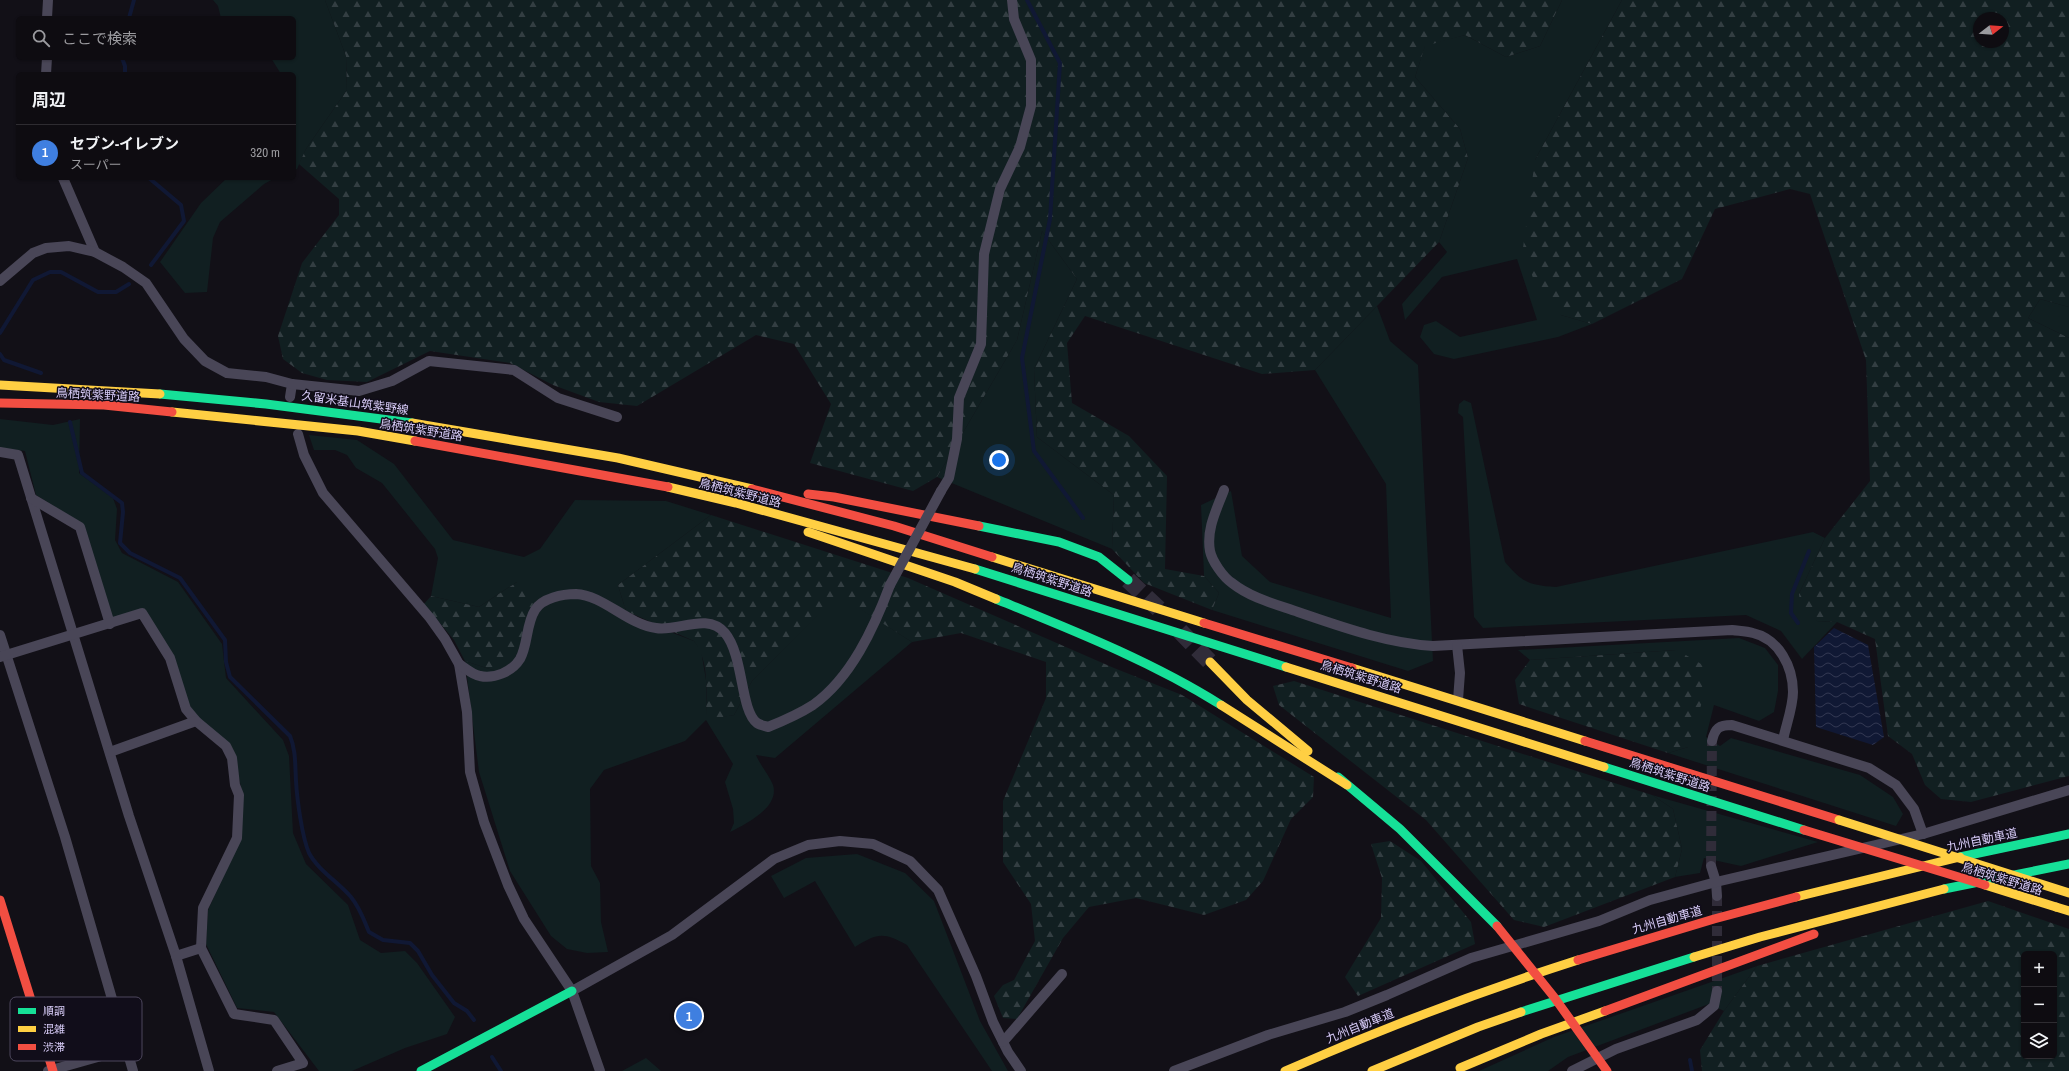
<!DOCTYPE html>
<html lang="ja">
<head>
<meta charset="utf-8">
<style>
	:root { --surface:#0e0c11; --page:#17151a; --text:#f1f3f6; --muted:#9b9b9f; --line:#2e2c31; --accent:#b45309 }
	body { margin:0; font-family:"Archivo Narrow","Noto Sans JP",sans-serif; background:var(--page); color:var(--text) }
	.controls { position:absolute; right:12px; bottom:12px; display:grid; overflow:hidden; border-radius:6px; box-shadow:0 1px 3px #0004 }
	.controls button { width:36px; height:36px; display:grid; place-items:center; padding:0; border:0; border-bottom:1px solid var(--line); background:var(--surface); color:var(--text); font:20px sans-serif }
	.compass { position:absolute; left:1973px; top:12px; width:36px; height:36px; border-radius:50%; background:var(--surface); box-shadow:0 1px 3px #0004; rotate:73deg }
	.you { position:absolute; left:999px; top:460px; width:14px; height:14px; margin:-10px; border:3px solid #fff; border-radius:50%; background:#1a73e8; box-shadow:0 0 0 6px #1a73e833 }
	.badge { display:grid; place-items:center; width:26px; height:26px; border-radius:50%; background:var(--accent); color:#fff; font-size:13px; font-weight:700 }
	.pin { position:absolute; translate:-50% -50%; border:2px solid #fff; box-shadow:0 1px 4px #0006 }
	.list { margin:0; padding:0; list-style:none }
	h2 { display:flex; justify-content:space-between; align-items:center; height:52px; margin:0; padding:0 16px; font-size:17px }
	h2 small { font-size:13px; font-weight:400; color:var(--muted) }
	.list li { display:grid; grid-template-columns:26px 1fr auto; gap:12px; align-items:center; box-sizing:border-box; height:56px; padding:0 16px; border-top:1px solid var(--line) }
	.list b { display:block; font-size:15px; white-space:nowrap }
	.list p { margin:0; font-size:13px; white-space:nowrap; color:var(--muted) }
	.list em { font-size:13px; font-style:normal; color:var(--muted) }
	.icon { flex:none; width:22px; height:22px; fill:none; stroke:currentColor; stroke-width:2; stroke-linecap:round; stroke-linejoin:round }
	.map { position:relative; flex:none; width:2069px; height:1071px; overflow:hidden }
	.search { position:absolute; background:var(--surface); box-shadow:0 1px 3px #0004; left:16px; top:16px; width:280px; height:44px; display:flex; align-items:center; gap:10px; box-sizing:border-box; padding:0 14px; border-radius:6px; color:var(--muted); font-size:15px }
	.panel { position:absolute; background:var(--surface); box-shadow:0 1px 3px #0004; left:16px; top:72px; width:280px; height:108px; border-radius:6px }
	.map>svg:first-child { display:block }
	.green { fill:#111f21 }
	.forest { fill:url(#forest-firs); fill-rule:evenodd }
	.water { fill:url(#water-waves) }
	.lines { fill:none; stroke-linecap:round; stroke-linejoin:round }
	.stream { stroke:#101834; stroke-width:4 }
	.street-tunnel { stroke:#302c39; stroke-width:10; stroke-dasharray:10 5; stroke-linecap:butt }
	.primary-tunnel { stroke:#302c39; stroke-width:17; stroke-dasharray:17 8; stroke-linecap:butt }
	.street { stroke:#494657; stroke-width:10 }
	.fast { stroke:#16e098; stroke-width:9 }
	.slow { stroke:#ffcf43; stroke-width:9 }
	.jam { stroke:#f24e42; stroke-width:9 }
	.street-bridge { stroke:#494657; stroke-width:10 }
	.slow-bridge { stroke:#ffcf43; stroke-width:9 }
	.jam-bridge { stroke:#f24e42; stroke-width:9 }
	.labels { text-anchor:middle; stroke-width:3; stroke-linejoin:round; paint-order:stroke }
	.street-label { font-size:12px; fill:#d9cdf9; stroke:#110d1a }
	.key { fill:#110d1a; stroke:#4d475d; stroke-width:1 }
	.key-label { font-size:11px; fill:#d9cdf9 }
</style>
</head>
<body>
<div class="map">
<svg width="2069" height="1071" viewBox="0 0 2069 1071">
	<defs>
		<pattern id="forest-firs" width="22" height="20" patternUnits="userSpaceOnUse"><rect width="22" height="20" fill="#111f21"/><path d="M5 1l3.5 6h-7zM16 11l3.5 6h-7z" fill="#333e42"/></pattern>
		<pattern id="water-waves" width="16" height="10" patternUnits="userSpaceOnUse"><rect width="16" height="10" fill="#101834"/><path d="M0 5q4-4 8 0t8 0" fill="none" stroke="#323852"/></pattern>
	</defs>
	<rect width="100%" height="100%" fill="#121017"/>
	<!-- green -->
	<g class="green">
		<polygon points="213,0 325,0 346,56 347,90 306,149 297,169 294,170 294,74 281,74 271,58 294,58 294,18 221,18 218,6"/>
		<polygon points="1562,0 1622,0 1535,160 1561,315 1592,324 1558,337 1454,359 1434,354 1420,337 1424,325 1436,321 1460,337 1537,320 1517,259 1442,277 1405,320 1402,304 1447,252 1439,242 1468,158 1460,129 1415,77 1425,45 1465,35 1506,57 1540,46"/>
		<polygon points="227,178 275,178 264,184 220,222 213,238 207,292 185,293 160,262 201,203"/>
		<polygon points="1042,231 1077,279 1034,369 1037,437 1114,495 1112,549 937,477 1017,340"/>
		<polygon points="2040,299 2069,307 2069,338 2028,318"/>
		<polygon points="1377,306 1390,341 1418,365 1433,661 1408,671 1212,610 1219,593 1204,576 1201,505 1231,491 1242,556 1270,582 1391,618 1386,484 1315,370"/>
		<path d="M1464 400 1471 403 1505 562C1523 583 1529 585 1556 587L1813 532 1825 538 1799 594 1817 621 1837 622 1802 659 1781 631 1746 615 1483 628 1474 617 1463 417 1458 413 1459 404Z"/>
		<polygon points="0,419 53,425 80,419 79,473 113,498 117,509 115,540 122,553 178,582 222,644 226,678 283,740 289,756 293,833 306,864 348,905 360,940 381,953 405,951 417,963 455,1017 447,1034 405,1048 352,1071 319,1071 274,1012 237,1008 206,944 208,910 240,840 242,792 233,750 188,708 174,658 143,608 110,619 83,524 36,495 25,451 0,448"/>
		<path d="M309 435 357 440 394 464 453 540 524 557 540 549 575 500 666 501 711 515 618 585 626 611 652 625 694 641 701 650 706 680V719L734 715 752 681 838 594 912 642 775 758 756 755C760 765 769 775 773 785 780 807 746 824 730 832L734 823 733 809 725 782 733 764 706 720 685 741 604 770 590 789 591 866 600 883 601 922 608 952 587 953 567 949 551 936 510 871 479 772 465 661 493 670 517 582 479 607 431 596 438 558 435 549 382 483 356 468 347 455 335 450H314Z"/>
		<polygon points="1739,638 1765,648 1778,665 1778,691 1774,712 1759,721 1714,705 1706,737 1720,746 1731,738 1860,775 1893,797 1903,814 1896,826 1668,753 1688,747 1677,650 1530,660 1518,650"/>
		<polygon points="1652,795 1818,842 1741,866 1704,858 1700,873 1675,877 1682,849 1673,809"/>
		<path d="M857 854 905 873 934 901 980 1021 1008 1071H992L907 945C883 932 878 933 855 947L815 881 784 898 771 876 806 858Z"/>
		<polygon points="1757,966 1724,1011 1709,1004 1568,1057 1548,1071 1479,1071 1554,1037"/>
		<polygon points="646,1058 661,1071 622,1071"/>
	</g>
	<!-- forest -->
	<g class="forest">
		<polygon points="325,0 1562,0 1540,46 1506,57 1465,35 1425,46 1415,77 1460,129 1468,158 1439,242 1315,370 1262,374 1085,316 1067,343 1072,403 1129,436 1167,476 1165,569 1204,576 1219,593 1212,610 1144,583 1112,549 1114,495 1037,437 1034,369 1077,279 1042,231 1017,340 937,477 913,491 810,463 831,404 794,344 756,335 637,406 599,402 553,385 510,363 430,351 367,382 327,380 302,373 283,359 278,336 302,263 339,215 339,199 299,164 306,149 347,90 346,56"/>
		<path d="M1622 0H2069V307L2040 299 2028 318 2069 338V776L1971 802 1941 799 1925 785 1912 754 1888 736 1875 639 1837 622 1817 621 1801 610 1799 594 1825 538 1870 481 1866 360 1810 194 1790 189 1715 209 1682 279 1592 324 1561 315 1538 293 1523 248 1535 160ZM1979 18H2003V42H1979Z"/>
		<path d="M711 515 908 578 1114 668 1182 695 1314 777 1313 797 1291 819 1263 881 1246 900 1204 915 1136 898 1089 907 1063 938 1017 1019 1003 1018 994 996 1003 985 1014 980 1035 941 1031 904 1003 862V801L1046 698V662L961 633 912 642 838 595 752 681 734 715 706 720C706 694 710 661 694 641L626 611 618 585Z"/>
		<polygon points="517,582 533,604 515,655 493,670 465,661 454,640 424,604 431,596 479,607"/>
		<polygon points="1677,650 1703,665 1702,702 1688,747 1668,753 1519,704 1515,680 1530,660"/>
		<polygon points="1294,681 1652,795 1673,809 1682,849 1675,877 1544,927 1514,920 1426,820 1279,705 1273,686"/>
		<polygon points="1390,841 1421,861 1471,922 1475,944 1358,996 1345,977 1381,918 1382,878 1371,844"/>
		<path d="M1988 901 2069 929V1071H1702L1700 1050 1724 1011 1757 966ZM2024 954H2054V1056H2024Z"/>
	</g>
	<!-- water -->
	<polygon class="water" points="1834,628 1868,645 1884,737 1873,745 1816,727 1814,647"/>
	<g class="lines">
		<!-- stream -->
		<g class="stream">
			<polyline points="1027,0 1060,63 1050,219 1022,358 1034,451 1083,518"/>
			<polyline points="129,18 134,0"/>
			<polyline points="122,58 125,66 125,74"/>
			<polyline points="149,178 181,205 184,221 151,265"/>
			<polyline points="0,333 33,280 50,272 61,272 98,292 116,292 129,284"/>
			<polyline points="0,354 4,360 41,373"/>
			<path d="M70 422 82 473 122 503 123 512 120 543 130 553 180 578 225 640 226 662 230 677 290 736C296 750 295 765 296 781 297 799 302 837 309 853 318 870 338 882 351 897 360 908 364 920 369 932L383 940 410 943 418 951 432 975 454 1003 467 1011 474 1020"/>
			<polyline points="1798,623 1791,613 1792,594 1809,551"/>
			<polyline points="492,1057 501,1071"/>
			<polyline points="1690,1060 1692,1071"/>
		</g>
		<!-- street-tunnel -->
		<g class="street-tunnel">
			<polyline points="1711,866 1712,741"/>
			<polyline points="1717,896 1717,991"/>
		</g>
		<!-- primary-tunnel -->
		<g class="primary-tunnel">
			<polyline points="1128,580 1160,610"/>
			<polyline points="1180,631 1210,662"/>
		</g>
		<!-- street -->
		<g class="street">
			<polyline points="47,18 48,0"/>
			<polyline points="46,74 47,58"/>
			<polyline points="63,178 95,252"/>
			<polyline points="0,281 33,253 46,248 69,246 95,252 123,267 146,283 184,339 205,361 227,373 266,377 292,384 290,397"/>
			<polyline points="292,384 359,391 392,381 429,361 514,370 558,398 617,417"/>
			<polyline points="298,434 304,455 323,493 430,618 445,639 459,664 467,712 470,772 484,822 508,885 524,919 572,991 600,1071"/>
			<polyline points="0,452 18,455 129,816 176,956 209,1071"/>
			<path d="M1224 490C1217 509 1206 529 1210 551 1212 561 1223 577 1232 583 1251 598 1275 604 1298 612 1342 627 1386 643 1433 646L1732 630C1739 631 1746 631 1753 633 1779 639 1793 667 1793 692 1793 707 1786 725 1783 740"/>
			<polyline points="941,491 949,478 957,439 959,398 981,344 984,254 1000,189 1020,147 1031,106 1031,60 1014,19 1012,0"/>
			<polyline points="31,498 80,527 110,624"/>
			<polyline points="0,635 65,837 133,1071"/>
			<polyline points="1457,645 1460,673 1458,700"/>
			<polyline points="0,657 142,613 170,658 186,709 196,721 226,746 232,758 235,785 239,795 237,838 203,908 201,948 234,1014 274,1020 303,1063 277,1071"/>
			<path d="M459 664C465 668 473 675 480 676 494 679 512 672 520 659 528 645 526 624 535 610 542 598 563 594 576 594 603 595 627 624 656 628 678 632 707 612 725 633 744 656 740 710 757 723 760 725 765 726 768 727 783 721 799 714 813 705 851 678 874 628 890 585"/>
			<path d="M1712 741C1715 728 1719 725 1732 725L1869 768 1896 785 1914 809 1923 834"/>
			<polyline points="110,752 196,721"/>
			<polyline points="1711,866 1716,882 1717,896"/>
			<polyline points="176,956 201,948"/>
			<polyline points="572,991 672,935 774,859 808,845 840,841 873,844 910,861 938,890 976,976 993,1022 1008,1052 1021,1071"/>
			<polyline points="1003,1042 1062,974"/>
			<polyline points="48,1071 126,1049"/>
			<polyline points="1174,1071 1268,1035 1345,1012 1387,995 1471,958 1599,921 1650,900 1716,882 1923,834 2069,790"/>
			<polyline points="1572,1071 1616,1049 1697,1020 1714,1006 1717,991"/>
		</g>
		<!-- fast -->
		<g class="fast">
			<polyline points="160,394 266,404 412,423"/>
			<polyline points="979,526 1059,542 1099,557 1128,580"/>
			<polyline points="975,569 1286,667"/>
			<path d="M996 599C1072 630 1151 661 1221 705"/>
			<polyline points="1604,767 1804,830"/>
			<polyline points="1338,777 1400,829 1497,926"/>
			<polyline points="1960,857 2069,834"/>
			<polyline points="1944,889 2069,864"/>
			<polyline points="1521,1012 1694,957"/>
			<polyline points="421,1071 572,991"/>
		</g>
		<!-- slow -->
		<g class="slow">
			<polyline points="0,385 160,394"/>
			<polyline points="172,412 358,431 415,441"/>
			<polyline points="412,423 618,458 752,489"/>
			<polyline points="668,487 736,503 975,569"/>
			<polyline points="808,532 955,582 996,599"/>
			<polyline points="992,557 1204,623"/>
			<polyline points="1210,662 1247,700 1308,751"/>
			<polyline points="1286,667 1604,767"/>
			<polyline points="1352,668 1585,741"/>
			<polyline points="1221,705 1347,785"/>
			<polyline points="1796,897 1960,857"/>
			<polyline points="2056,907 2069,911"/>
			<polyline points="1694,957 1760,937 1944,889"/>
			<polyline points="1460,1068 1541,1034 1605,1011"/>
			<path d="M1285 1071C1381 1029 1478 992 1578 960"/>
			<polyline points="1372,1071 1478,1027 1521,1012"/>
		</g>
		<!-- jam -->
		<g class="jam">
			<polyline points="0,403 104,405 172,412"/>
			<polyline points="415,441 668,487"/>
			<polyline points="752,489 894,526 992,557"/>
			<polyline points="808,494 834,497 979,526"/>
			<polyline points="1204,623 1352,668"/>
			<polyline points="1585,741 1839,820"/>
			<polyline points="0,900 53,1071"/>
			<polyline points="1578,960 1714,919 1796,897"/>
			<polyline points="1605,1011 1814,934"/>
		</g>
		<!-- street-bridge -->
		<polyline class="street-bridge" points="890,585 941,491"/>
		<!-- slow-bridge -->
		<g class="slow-bridge">
			<polyline points="1839,820 2069,893"/>
			<polyline points="1985,885 2056,907"/>
		</g>
		<!-- jam-bridge -->
		<g class="jam-bridge">
			<polyline points="1804,830 1985,885"/>
			<polyline points="1497,926 1554,997 1607,1071"/>
		</g>
	</g>
	<g class="labels">
		<!-- street labels -->
		<g class="street-label">
			<text transform="translate(98 395) rotate(3)" y="4">鳥栖筑紫野道路</text>
			<text transform="translate(355 403) rotate(8)" y="4">久留米基山筑紫野線</text>
			<text transform="translate(421 430) rotate(9)" y="4">鳥栖筑紫野道路</text>
			<text transform="translate(740 493) rotate(14)" y="4">鳥栖筑紫野道路</text>
			<text transform="translate(1052 580) rotate(18)" y="4">鳥栖筑紫野道路</text>
			<text transform="translate(1361 677) rotate(17)" y="4">鳥栖筑紫野道路</text>
			<text transform="translate(1670 775) rotate(18)" y="4">鳥栖筑紫野道路</text>
			<text transform="translate(1982 840) rotate(-12)" y="4">九州自動車道</text>
			<text transform="translate(2002 879) rotate(17)" y="4">鳥栖筑紫野道路</text>
			<text transform="translate(1667 920) rotate(-16)" y="4">九州自動車道</text>
			<text transform="translate(1360 1026) rotate(-22)" y="4">九州自動車道</text>
		</g>
	</g>
	<!-- legend -->
	<rect x="10" y="997" width="132" height="64" rx="6" class="key"/>
	<rect x="18" y="1008" width="18" height="6" fill="#16e098"/>
	<rect x="18" y="1026" width="18" height="6" fill="#ffcf43"/>
	<rect x="18" y="1044" width="18" height="6" fill="#f24e42"/>
	<g class="key-label">
		<text x="43" y="1015">順調</text>
		<text x="43" y="1033">混雑</text>
		<text x="43" y="1051">渋滞</text>
	</g>
</svg>
<div class="controls">
<button>+</button>
<button>−</button>
<button><svg class="icon" aria-label="layers" viewBox="0 0 24 24"><path d="M12 4l9 5-9 5-9-5zM3 14l9 5 9-5"/></svg></button>
</div>
<svg class="compass" viewBox="-18 -18 36 36"><path d="M0-13l5 13h-10z" fill="#e53935"/><path d="M0 13l5-13h-10z" fill="#9b9b9f"/></svg>
<div class="you"></div>
<div class="pin badge" style="left:689px;top:1016px;background:#3f7fe0">1</div>
<div class="search"><svg class="icon" aria-label="search" viewBox="0 0 24 24"><circle cx="10" cy="10" r="6"/><path d="M15 15l6 6"/></svg>ここで検索</div>
<section class="panel">
<h2>周辺<small></small></h2>
<ul class="list">
<li><span class="badge" style="background:#3f7fe0">1</span><div><b>セブン-イレブン</b><p>スーパー</p></div><em>320 m</em></li>
</ul>
</section>
</div>
</body>
</html>
